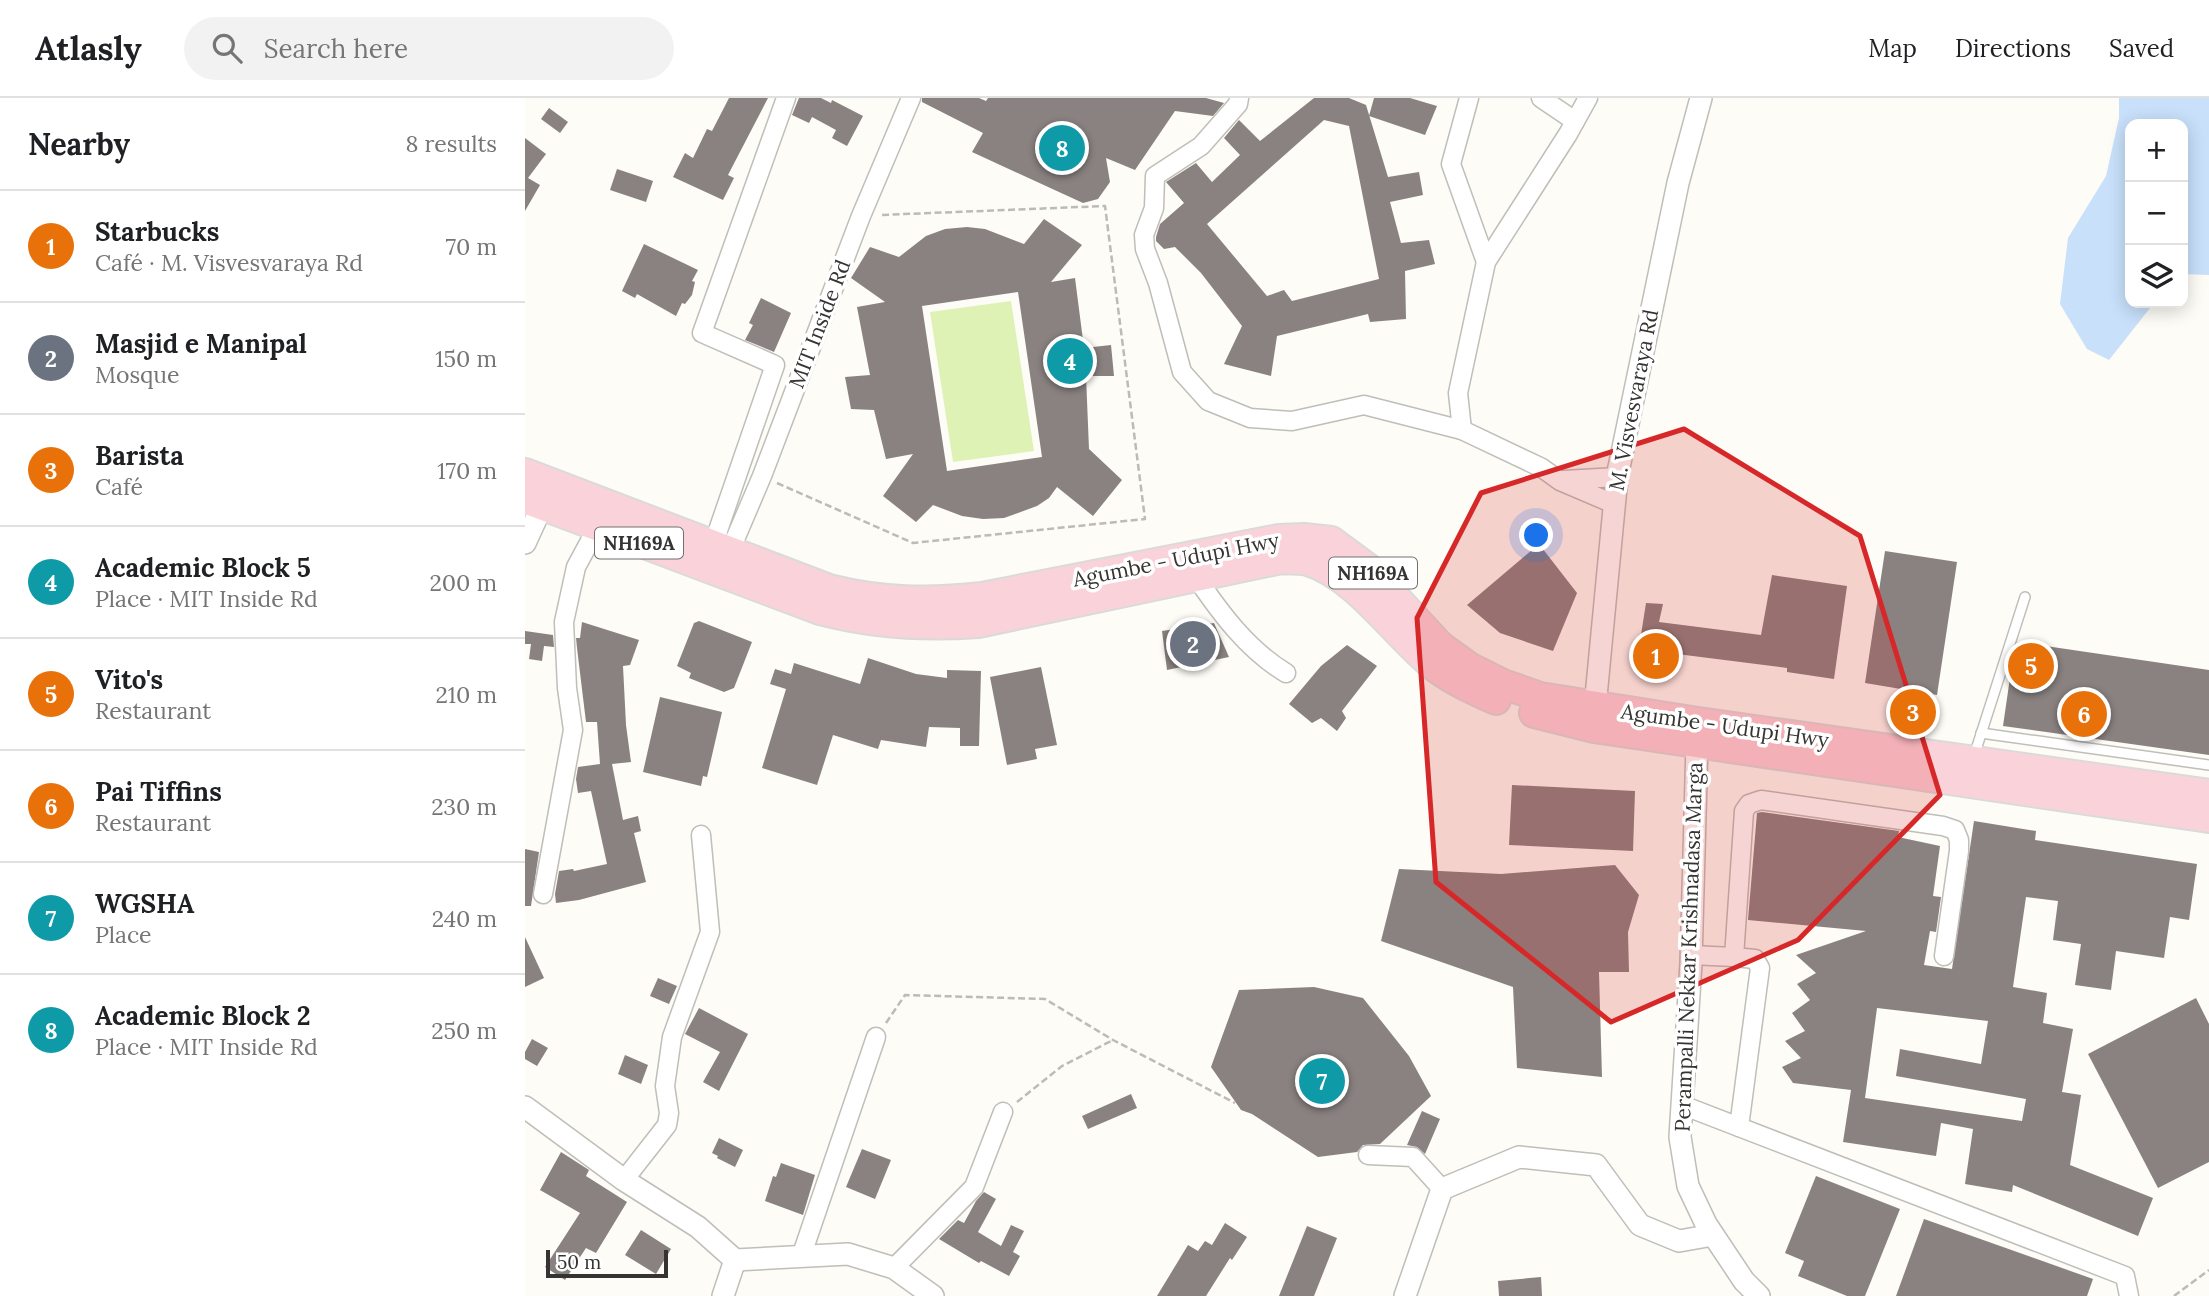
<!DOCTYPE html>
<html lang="en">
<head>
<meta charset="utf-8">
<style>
	:root { --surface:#fff; --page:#f2f2f2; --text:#202124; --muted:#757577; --line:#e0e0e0; --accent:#0f766e }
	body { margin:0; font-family:Lora,serif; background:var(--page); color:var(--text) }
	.controls { position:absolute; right:21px; top:21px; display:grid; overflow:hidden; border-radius:14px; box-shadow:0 4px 18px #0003 }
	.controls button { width:63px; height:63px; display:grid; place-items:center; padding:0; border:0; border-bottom:2px solid var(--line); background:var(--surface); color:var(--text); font:35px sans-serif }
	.scale { position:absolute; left:21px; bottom:18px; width:122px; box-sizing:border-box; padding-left:7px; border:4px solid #353432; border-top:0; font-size:19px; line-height:24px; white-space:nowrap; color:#353432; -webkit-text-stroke:5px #fff; paint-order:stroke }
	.you { position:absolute; left:1012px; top:438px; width:24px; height:24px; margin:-18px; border:5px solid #fff; border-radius:50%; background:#1a73e8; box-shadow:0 0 0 10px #1a73e833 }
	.badge { display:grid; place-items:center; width:46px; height:46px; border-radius:50%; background:var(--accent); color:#fff; font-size:23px; font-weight:700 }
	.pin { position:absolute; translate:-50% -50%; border:4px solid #fff; box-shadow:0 2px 7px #0006 }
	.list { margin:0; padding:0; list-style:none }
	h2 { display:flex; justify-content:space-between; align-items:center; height:91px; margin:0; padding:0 28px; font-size:30px }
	h2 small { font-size:23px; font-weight:400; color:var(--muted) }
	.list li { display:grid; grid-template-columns:46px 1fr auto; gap:21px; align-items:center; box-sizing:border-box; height:112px; padding:0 28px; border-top:2px solid var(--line) }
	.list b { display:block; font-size:26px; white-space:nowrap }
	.list p { margin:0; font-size:23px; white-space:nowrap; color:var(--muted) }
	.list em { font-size:23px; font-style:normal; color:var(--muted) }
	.icon { flex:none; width:38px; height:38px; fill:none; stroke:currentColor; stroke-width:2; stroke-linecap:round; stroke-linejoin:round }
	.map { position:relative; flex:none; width:1684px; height:1198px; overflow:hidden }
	header { display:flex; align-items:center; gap:42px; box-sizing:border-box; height:98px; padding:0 35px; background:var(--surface); border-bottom:2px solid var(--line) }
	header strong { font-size:33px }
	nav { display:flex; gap:38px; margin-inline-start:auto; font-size:24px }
	.search { width:490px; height:63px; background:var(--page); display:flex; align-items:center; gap:18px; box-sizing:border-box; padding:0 24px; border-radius:38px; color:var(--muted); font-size:26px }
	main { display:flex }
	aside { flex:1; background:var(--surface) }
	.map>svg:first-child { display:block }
	.green { fill:#def2b5 }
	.water { fill:#c8e0fa }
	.building { fill:#898281; fill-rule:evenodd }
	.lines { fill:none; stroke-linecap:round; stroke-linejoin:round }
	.service-casing { stroke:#bfbeb8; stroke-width:12 }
	.minor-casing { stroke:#bfbeb8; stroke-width:21 }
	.tertiary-casing { stroke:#bfbeb8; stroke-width:24 }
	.trunk-casing { stroke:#dbdada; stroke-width:32 }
	.path { stroke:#bcbbb6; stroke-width:2.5; stroke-dasharray:7 3.5; stroke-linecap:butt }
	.service { stroke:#fff; stroke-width:9 }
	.minor { stroke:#fff; stroke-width:18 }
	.tertiary { stroke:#fff; stroke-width:21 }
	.trunk { stroke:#fad3da; stroke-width:28 }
	.marked { fill:#d62828; fill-opacity:0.2; stroke:#d62828; stroke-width:5; stroke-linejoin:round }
	.labels { text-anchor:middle; stroke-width:7; stroke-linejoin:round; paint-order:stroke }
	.shield { fill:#fff; stroke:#727170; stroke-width:2 }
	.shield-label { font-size:19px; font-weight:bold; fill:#353432 }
	.street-label { font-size:21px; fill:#353432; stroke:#fff }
</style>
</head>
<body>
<header>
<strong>Atlasly</strong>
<div class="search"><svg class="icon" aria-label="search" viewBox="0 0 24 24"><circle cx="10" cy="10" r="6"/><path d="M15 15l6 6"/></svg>Search here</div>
<nav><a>Map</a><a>Directions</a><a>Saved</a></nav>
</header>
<main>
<aside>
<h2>Nearby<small>8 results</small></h2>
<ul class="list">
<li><span class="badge" style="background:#e8710a">1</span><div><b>Starbucks</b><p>Café · M. Visvesvaraya Rd</p></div><em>70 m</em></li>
<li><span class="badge" style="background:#6b7280">2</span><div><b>Masjid e Manipal</b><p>Mosque</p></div><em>150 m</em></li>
<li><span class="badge" style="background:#e8710a">3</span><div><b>Barista</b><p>Café</p></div><em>170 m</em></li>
<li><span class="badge" style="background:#0f9aa8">4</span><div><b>Academic Block 5</b><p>Place · MIT Inside Rd</p></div><em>200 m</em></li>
<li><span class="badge" style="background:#e8710a">5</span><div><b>Vito's</b><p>Restaurant</p></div><em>210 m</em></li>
<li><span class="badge" style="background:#e8710a">6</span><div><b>Pai Tiffins</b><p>Restaurant</p></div><em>230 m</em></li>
<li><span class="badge" style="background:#0f9aa8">7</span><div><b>WGSHA</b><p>Place</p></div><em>240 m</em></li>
<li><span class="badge" style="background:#0f9aa8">8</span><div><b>Academic Block 2</b><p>Place · MIT Inside Rd</p></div><em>250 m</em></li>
</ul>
</aside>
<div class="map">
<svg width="1684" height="1198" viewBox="0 0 1684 1198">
	<rect width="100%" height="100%" fill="#fdfcf6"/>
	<!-- green -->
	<polygon class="green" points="486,203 509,353 428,364 405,214"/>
	<!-- water -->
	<polygon class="water" points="1594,0 1684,0 1684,177 1658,176 1658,26 1605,26 1605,205 1629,205 1584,262 1562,251 1535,206 1543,140 1581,78 1594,20"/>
	<!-- building -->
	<g class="building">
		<polygon points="204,0 243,0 203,77 209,80 198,102 148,79 160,55 168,60 182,31 187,33"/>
		<polygon points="274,0 296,0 306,5 307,2 338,18 322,48 307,40 311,32 287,19 284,25 267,17"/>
		<polygon points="397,0 454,0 461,3 463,0 681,0 699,5 688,18 650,13 610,72 581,60 585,84 573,101 558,105 447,54 458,35 397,4"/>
		<path d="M789 0H824L841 7 863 79 894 74 898 97 865 104 876 145 904 142 910 166 880 173 881 221 845 224 843 216 752 238 746 278 699 266 717 228 676 175 650 149 639 151 631 143V139L635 126 659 105 641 84 671 65 687 84 715 57 699 40 714 22 735 43ZM799 22 824 28 854 181 767 203 759 192 742 198 682 126Z"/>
		<polygon points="849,0 885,0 912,8 900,37 844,18"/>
		<polygon points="24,10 43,24 35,35 16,21"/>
		<polygon points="0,40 21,56 3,80 15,87 0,113"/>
		<polygon points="92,71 128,83 121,104 85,92"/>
		<path d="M519 121 557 147 526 184 550 180 559 250 586 247 589 278H561L564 351 597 382 568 418 532 389 524 400 512 408 479 420 458 421 437 418 408 407 391 424 358 398 388 356 361 361 349 312 326 311 320 279 345 277 332 209 360 204 326 180 345 149 374 159 401 138 420 131 442 129 460 131 499 146ZM493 194 517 359 422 373 397 208Z"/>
		<polygon points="119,146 173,172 167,183 170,184 167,197 160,206 157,205 151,218 112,196 110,200 97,193"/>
		<polygon points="236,200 266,215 249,254 220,242 228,227 224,225"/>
		<polygon points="1014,446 1052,495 1028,553 975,535 942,507"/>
		<polygon points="1360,453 1432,464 1412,597 1340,585"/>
		<polygon points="1247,477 1322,488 1309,581 1262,574 1262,570 1144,555 1145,549 1115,543 1121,505 1138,506 1134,524 1236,537"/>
		<polygon points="174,523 227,544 209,590 199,594 164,580 166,575 152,568 169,525"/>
		<polygon points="57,524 114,542 105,567 98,568 101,627 106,664 87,666 98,722 113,718 116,733 109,735 121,784 54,802 31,805 30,796 34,773 48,771 49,773 82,766 66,693 53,695 51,681 53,669 75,666 72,624 61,624 52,550 51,540 55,540"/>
		<polygon points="689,525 704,559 642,572 637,533"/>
		<polygon points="0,533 28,537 29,549 19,548 17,563 4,561 6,546 0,546"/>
		<polygon points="1493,544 1684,572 1684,657 1478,628 1488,559"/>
		<polygon points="822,547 852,568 817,613 821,620 812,633 796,620 787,625 764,606 796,568"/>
		<polygon points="343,560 391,576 422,580 422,572 456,573 454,648 435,648 435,630 404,629 401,649 356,642 353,651 308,637 292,687 237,670 261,591 245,586 250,571 266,576 269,565 335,586"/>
		<polygon points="516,569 532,647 510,651 512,661 482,667 465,579"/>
		<polygon points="135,599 197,614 182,679 178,678 176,688 118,674"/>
		<polygon points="987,687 1110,693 1108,753 984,747"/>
		<path d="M1237 714 1374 733 1373 739 1415 748 1408 798 1416 799 1411 834 1405 833 1399 867 1427 871 1449 723 1511 733 1510 742 1672 766 1664 822 1645 819 1639 860 1591 853 1586 892 1550 887 1556 846 1528 842 1533 803 1501 799 1488 889 1522 895 1518 925 1548 931 1537 994 1556 997 1545 1067 1628 1100 1613 1138 1488 1087 1487 1094 1440 1086 1448 1031 1416 1025 1411 1058 1318 1044 1326 992 1268 985 1257 969 1276 960 1260 943 1280 933 1267 915 1285 902 1272 886 1291 875 1271 857 1341 833 1223 822 1232 715ZM1352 910 1463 923 1456 966 1375 951 1371 978 1501 1001 1497 1023 1340 1000Z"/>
		<polygon points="0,751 14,754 6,808 0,808"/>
		<polygon points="1090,767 1114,797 1103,834 1104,874 1074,874 1077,979 992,970 988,889 856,843 874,771 976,776"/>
		<polygon points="0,839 19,880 0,889"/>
		<polygon points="133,880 152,888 144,906 125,898"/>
		<polygon points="789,889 838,900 884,958 906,998 855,1046 838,1047 832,1054 793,1059 727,1016 716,1012 686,969 714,892"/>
		<polygon points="1671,900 1684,926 1684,1064 1633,1090 1563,956"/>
		<polygon points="174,910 223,936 194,993 178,984 195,954 160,936"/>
		<polygon points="7,941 23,950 12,968 0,961 0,954"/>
		<polygon points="100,957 123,967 116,986 93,976"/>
		<polygon points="606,996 612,1010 563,1031 557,1018"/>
		<polygon points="897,1013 915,1021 900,1056 892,1049 882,1047"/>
		<polygon points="194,1040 218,1052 210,1069 192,1060 193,1058 187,1055"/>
		<polygon points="337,1051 366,1062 350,1101 321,1089"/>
		<polygon points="36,1054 64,1072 61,1078 102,1104 71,1155 61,1150 40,1182 20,1169 55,1115 15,1092"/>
		<polygon points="256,1065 290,1077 278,1117 240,1103 248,1078 251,1079"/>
		<polygon points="1291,1078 1375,1111 1340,1198 1322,1198 1273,1178 1279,1163 1260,1155"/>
		<polygon points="459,1094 471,1101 453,1134 476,1148 486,1127 499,1133 488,1154 495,1158 484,1178 456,1163 454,1165 414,1141 433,1122 439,1125 451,1103"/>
		<polygon points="1399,1121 1568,1181 1562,1198 1371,1198"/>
		<polygon points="700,1125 722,1139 707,1162 705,1160 681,1198 632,1198 663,1147 673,1153 680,1143 687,1147"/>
		<polygon points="782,1128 812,1140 789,1198 754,1198"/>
		<polygon points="116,1132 146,1151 131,1176 100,1157"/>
		<polygon points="1016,1179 1017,1198 974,1198 973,1183"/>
	</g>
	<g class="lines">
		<defs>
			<g id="service">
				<polyline points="1456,635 1684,667"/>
				<polyline points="1448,661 1500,499"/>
			</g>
			<g id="minor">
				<polyline points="714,0 713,6 676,48 630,78 629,110 619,137 620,151 633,185 657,274 683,303 725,320 767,323 839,307 937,332 1017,370 1035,383 1089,406"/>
				<polyline points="944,0 926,66 961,164"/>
				<polyline points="1016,0 1050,23"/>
				<polyline points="937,332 933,295 961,164 1043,36 1063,0"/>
				<polyline points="1039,382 1092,379"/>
				<polyline points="188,447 250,267 177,235 261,0"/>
				<polyline points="205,453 237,378 336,118 386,0"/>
				<path d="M671 479C696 516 723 552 761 575"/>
				<polyline points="18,796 48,632 42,590 39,524 51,469 72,430"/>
				<polyline points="1166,857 1209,859 1219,713 1224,706 1236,702 1418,728 1430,732 1434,742 1434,753 1419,858"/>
				<polyline points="1209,859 1230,861 1235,870 1214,1029"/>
				<polyline points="1157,1007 1600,1178 1604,1198"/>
				<polyline points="843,1057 888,1059 917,1091"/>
				<polyline points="99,1082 142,1027 144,1015 140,988 147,939 185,834 176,737"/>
				<polyline points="276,1159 351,939"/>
				<polyline points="369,1170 449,1089 478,1014"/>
			</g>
			<g id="tertiary">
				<polyline points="0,445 17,408"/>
				<polyline points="1070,609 1092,379 1153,85 1176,0"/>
				<polyline points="1172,645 1166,865 1155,1039 1163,1088 1181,1126 1219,1183 1234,1198"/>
				<polyline points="0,1009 99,1082 173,1129 210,1162 198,1198"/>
				<polyline points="210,1162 323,1156 369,1170 408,1198"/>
				<polyline points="880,1198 917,1091 994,1059 1071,1067 1115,1127 1154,1143 1188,1137"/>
			</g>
			<g id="trunk">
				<path d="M0 375 304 491C356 504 403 505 457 499L754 441 779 440 806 443 844 471 915 548 944 569 978 586 1015 599 1173 624 1684 696"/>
				<path d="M0 401 295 512C348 526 399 529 453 525L756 461C765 462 775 461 783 463 833 479 869 536 910 569 929 583 949 592 971 602"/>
				<polyline points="1009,615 1069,630 1684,720"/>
			</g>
		</defs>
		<!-- service casing -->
		<use href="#service" class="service-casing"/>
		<!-- minor casing -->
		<use href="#minor" class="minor-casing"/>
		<!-- tertiary casing -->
		<use href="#tertiary" class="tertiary-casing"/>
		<!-- trunk casing -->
		<use href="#trunk" class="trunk-casing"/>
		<!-- path -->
		<g class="path">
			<polyline points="252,385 388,445 620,421 580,108 356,117"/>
			<polyline points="361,925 380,897 520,901 588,942 710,1005"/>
			<polyline points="492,1004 537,968 588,942"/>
			<polyline points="1649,1198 1684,1172"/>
		</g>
		<!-- service -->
		<use href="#service" class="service"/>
		<!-- minor -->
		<use href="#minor" class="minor"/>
		<!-- tertiary -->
		<use href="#tertiary" class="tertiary"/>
		<!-- trunk -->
		<use href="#trunk" class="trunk"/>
	</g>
	<!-- marked area -->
	<path class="marked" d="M1159 331 1335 438 1415 697 1273 842 1086 924 911 784 892 520 956 395Z"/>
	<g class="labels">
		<!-- shield labels -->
		<g class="shield">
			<rect x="70" y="429.5" width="88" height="31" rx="5"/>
			<rect x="804" y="459.5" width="88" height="31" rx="5"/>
		</g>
		<g class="shield-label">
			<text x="114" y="452">NH169A</text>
			<text x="848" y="482">NH169A</text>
		</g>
		<!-- street labels -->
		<g class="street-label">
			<text transform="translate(295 226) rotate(-69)" y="7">MIT Inside Rd</text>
			<text transform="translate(1109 302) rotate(-79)" y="7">M. Visvesvaraya Rd</text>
			<text transform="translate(651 462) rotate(-11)" y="7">Agumbe - Udupi Hwy</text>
			<text transform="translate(1200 628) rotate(8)" y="7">Agumbe - Udupi Hwy</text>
			<text transform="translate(1164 849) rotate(-88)" y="7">Perampalli Nekkar Krishnadasa Marga</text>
		</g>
	</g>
</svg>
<div class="controls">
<button>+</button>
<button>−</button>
<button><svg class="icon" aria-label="layers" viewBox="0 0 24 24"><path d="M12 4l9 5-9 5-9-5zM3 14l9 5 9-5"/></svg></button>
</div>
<div class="scale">50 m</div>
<div class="you"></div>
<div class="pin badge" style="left:1131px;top:558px;background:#e8710a">1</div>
<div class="pin badge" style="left:668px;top:546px;background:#6b7280">2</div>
<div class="pin badge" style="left:1388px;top:614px;background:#e8710a">3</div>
<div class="pin badge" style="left:545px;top:263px;background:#0f9aa8">4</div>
<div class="pin badge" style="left:1506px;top:568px;background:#e8710a">5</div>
<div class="pin badge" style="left:1559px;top:616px;background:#e8710a">6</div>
<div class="pin badge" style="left:797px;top:983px;background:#0f9aa8">7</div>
<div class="pin badge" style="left:537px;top:50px;background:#0f9aa8">8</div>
</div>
</main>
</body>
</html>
